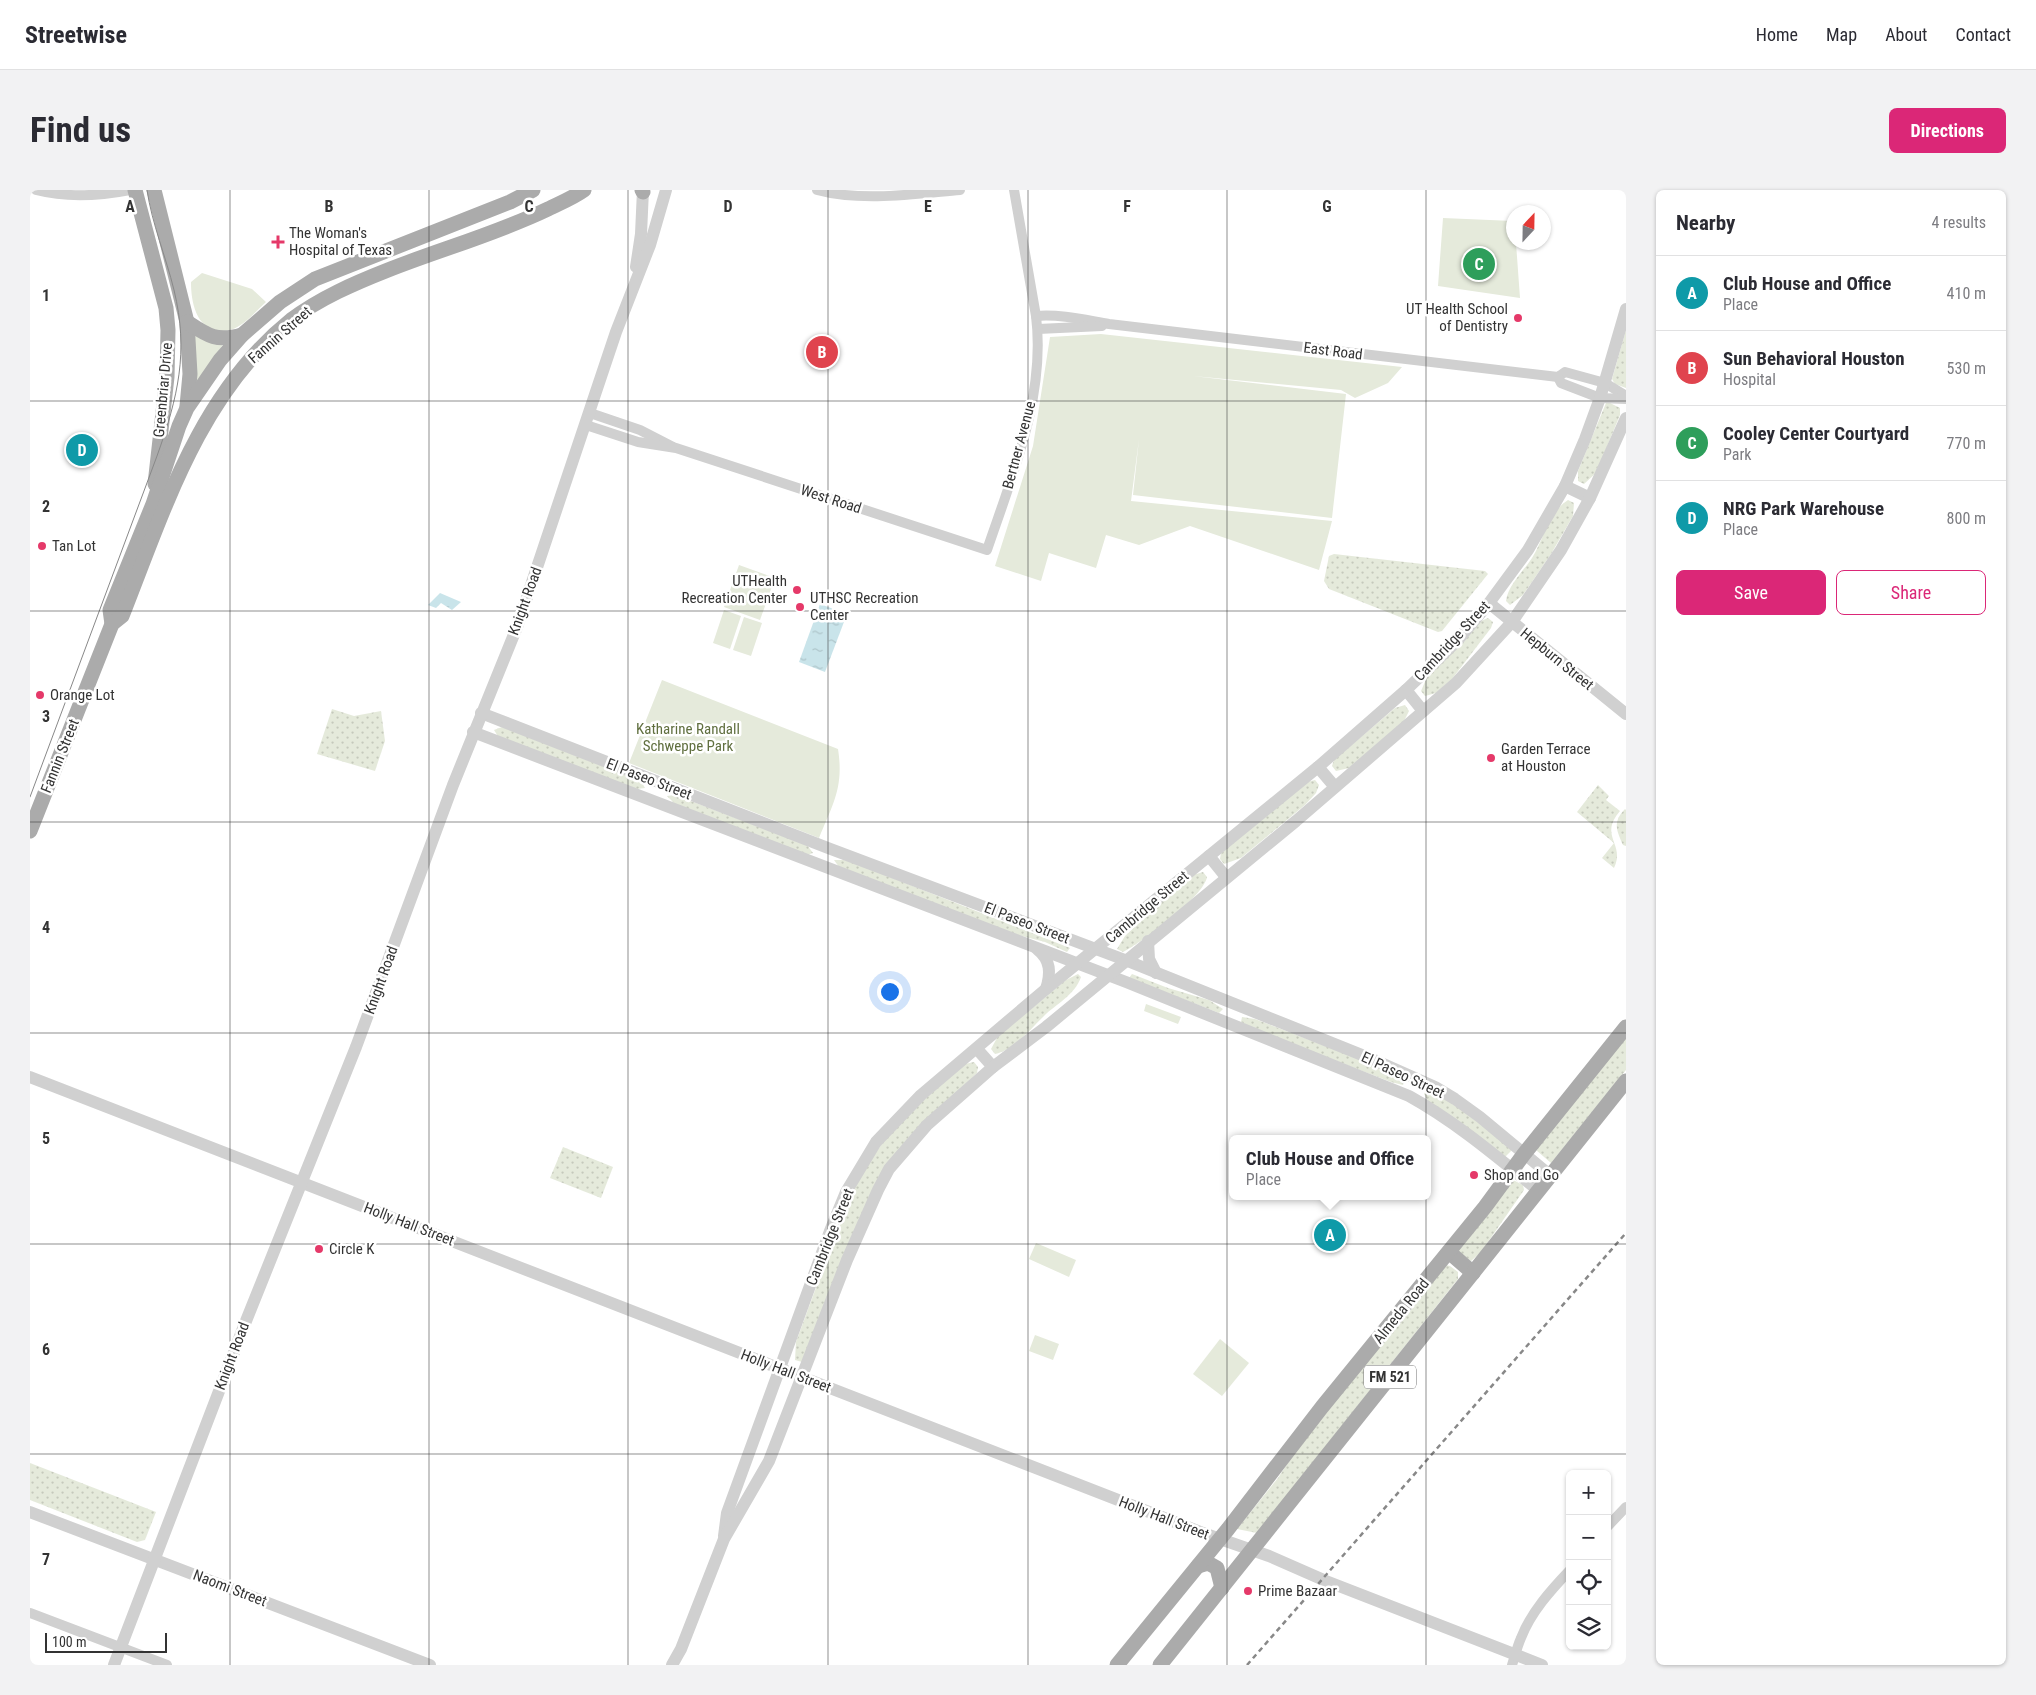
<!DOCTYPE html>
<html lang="en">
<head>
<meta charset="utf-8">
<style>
	:root { --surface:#fff; --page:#f2f2f3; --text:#2b2b33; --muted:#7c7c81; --line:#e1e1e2; --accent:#db2777 }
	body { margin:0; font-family:"Roboto Condensed",sans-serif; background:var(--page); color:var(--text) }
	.controls { position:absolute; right:15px; bottom:15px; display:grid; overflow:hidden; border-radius:8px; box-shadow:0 1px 4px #0004 }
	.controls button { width:45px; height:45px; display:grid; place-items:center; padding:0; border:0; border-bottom:1px solid var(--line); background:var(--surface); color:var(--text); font:25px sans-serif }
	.compass { position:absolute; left:1476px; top:15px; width:45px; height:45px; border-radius:50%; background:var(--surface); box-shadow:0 1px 4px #0004; rotate:22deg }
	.scale { position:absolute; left:15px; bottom:12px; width:122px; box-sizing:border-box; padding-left:5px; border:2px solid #333; border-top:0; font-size:14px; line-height:18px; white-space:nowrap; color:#333; -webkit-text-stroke:4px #fff; paint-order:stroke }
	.you { position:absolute; left:859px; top:801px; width:18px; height:18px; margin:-12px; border:4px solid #fff; border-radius:50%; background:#1a73e8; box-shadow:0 0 0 8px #1a73e833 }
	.badge { display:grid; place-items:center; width:32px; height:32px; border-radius:50%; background:var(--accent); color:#fff; font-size:16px; font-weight:700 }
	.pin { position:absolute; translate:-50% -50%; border:2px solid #fff; box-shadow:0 1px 5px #0006 }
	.popup { position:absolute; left:1199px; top:945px; width:202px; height:65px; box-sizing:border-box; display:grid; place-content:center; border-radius:8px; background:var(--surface); filter:drop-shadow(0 1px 4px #0005); font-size:16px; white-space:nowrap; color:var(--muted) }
	.popup b { font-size:19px; color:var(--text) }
	.popup::after { content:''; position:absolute; left:50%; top:100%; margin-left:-10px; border:10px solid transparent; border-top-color:var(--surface) }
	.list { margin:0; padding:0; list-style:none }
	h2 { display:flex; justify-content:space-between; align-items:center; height:65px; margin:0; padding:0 20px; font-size:21px }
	h2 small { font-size:16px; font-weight:400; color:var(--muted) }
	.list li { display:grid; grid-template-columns:32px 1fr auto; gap:15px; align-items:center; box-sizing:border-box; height:75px; padding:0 20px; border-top:1px solid var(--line) }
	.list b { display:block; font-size:19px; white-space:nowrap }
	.list p { margin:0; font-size:16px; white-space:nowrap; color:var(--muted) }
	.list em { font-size:16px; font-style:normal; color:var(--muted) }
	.actions { display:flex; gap:10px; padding:15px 20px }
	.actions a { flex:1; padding:11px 0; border:1px solid var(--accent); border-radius:8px; text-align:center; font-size:18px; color:var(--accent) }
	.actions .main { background:var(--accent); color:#fff }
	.icon { flex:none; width:28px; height:28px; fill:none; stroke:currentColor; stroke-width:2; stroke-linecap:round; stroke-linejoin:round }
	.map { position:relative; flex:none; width:1596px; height:1475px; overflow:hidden; border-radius:8px }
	header { display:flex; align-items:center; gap:30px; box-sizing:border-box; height:70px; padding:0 25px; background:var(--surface); border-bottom:1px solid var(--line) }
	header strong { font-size:24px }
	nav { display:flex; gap:28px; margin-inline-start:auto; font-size:18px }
	.intro { display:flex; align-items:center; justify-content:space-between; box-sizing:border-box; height:120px; padding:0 30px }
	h1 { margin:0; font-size:35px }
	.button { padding:12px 22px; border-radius:8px; background:var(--accent); color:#fff; font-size:18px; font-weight:700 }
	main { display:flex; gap:30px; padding:0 30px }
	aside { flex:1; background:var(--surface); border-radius:8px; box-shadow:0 1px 4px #0004 }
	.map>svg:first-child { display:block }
	.grass { fill:url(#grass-dots) }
	.park { fill:#e5eadb }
	.water { fill:url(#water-ripples) }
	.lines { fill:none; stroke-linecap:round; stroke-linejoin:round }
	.minor { stroke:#d0d0d0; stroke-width:10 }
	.tertiary { stroke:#d0d0d0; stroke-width:12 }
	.primary { stroke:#ababab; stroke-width:15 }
	.tram { stroke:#888; stroke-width:1 }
	.rail { stroke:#888; stroke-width:2.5; stroke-dasharray:5 4; stroke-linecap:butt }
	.grid { fill:none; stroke:#333; stroke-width:1; stroke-opacity:0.55 }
	.poi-dot { fill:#e53969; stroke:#fff; stroke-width:2 }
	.labels { text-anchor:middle; stroke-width:5; stroke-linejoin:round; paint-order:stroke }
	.shield { fill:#fff; stroke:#707070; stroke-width:1 }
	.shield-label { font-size:14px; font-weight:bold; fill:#333 }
	.poi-label { font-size:15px; fill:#333; stroke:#fff; text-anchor:start }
	.street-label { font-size:15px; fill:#333; stroke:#fff }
	.park-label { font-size:15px; fill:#606f3f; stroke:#fff }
	.grid-label { font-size:16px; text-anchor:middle; font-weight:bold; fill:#333; stroke:#fff; stroke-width:5; stroke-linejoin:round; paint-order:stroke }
</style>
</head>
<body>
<header>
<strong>Streetwise</strong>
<nav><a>Home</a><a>Map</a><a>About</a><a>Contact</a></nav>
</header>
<div class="intro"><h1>Find us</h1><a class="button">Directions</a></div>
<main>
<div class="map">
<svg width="1596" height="1475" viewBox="0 0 1596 1475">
	<defs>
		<pattern id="grass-dots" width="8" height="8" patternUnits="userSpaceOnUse" patternTransform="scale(1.25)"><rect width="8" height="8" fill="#e5eadb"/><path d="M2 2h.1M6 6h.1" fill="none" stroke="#c5c9bc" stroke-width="1.8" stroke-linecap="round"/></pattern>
		<pattern id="water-ripples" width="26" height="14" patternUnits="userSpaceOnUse" patternTransform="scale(1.25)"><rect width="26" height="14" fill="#c9e4ea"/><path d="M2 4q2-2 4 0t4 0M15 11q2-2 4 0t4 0" fill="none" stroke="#adc4c9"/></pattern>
	</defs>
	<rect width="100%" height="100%" fill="#fff"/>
	<!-- grass -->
	<g class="grass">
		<polygon points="1596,140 1596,198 1585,194 1582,189"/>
		<polygon points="1576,213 1580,213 1590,218 1590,225 1566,283 1554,294 1548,291 1548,281"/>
		<path d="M1538 310 1544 313 1543 326 1521 364 1493 405 1480 415 1476 411C1478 395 1493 382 1502 368 1514 349 1518 323 1538 310Z"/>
		<polygon points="1304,364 1455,381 1458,384 1412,441 1408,442 1299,399 1294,391 1299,366"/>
		<polygon points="1458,428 1463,432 1461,438 1422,489 1406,503 1395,506 1391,501 1397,487 1451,431"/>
		<polygon points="1375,515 1379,521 1373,533 1319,578 1306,581 1302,576 1304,570 1365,518"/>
		<polygon points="302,519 324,526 351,521 355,551 345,581 287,564"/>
		<polygon points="472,537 611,591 615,598 607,599 469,548 464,540"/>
		<polygon points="1285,590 1289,595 1286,603 1275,615 1211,668 1194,674 1190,669 1191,663 1277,592"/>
		<path d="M1568 595 1579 606 1576 610 1590 621C1568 646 1596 654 1584 678L1572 668 1584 653 1547 622Z"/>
		<polygon points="645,605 777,655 783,663 777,665 645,614 637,606"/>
		<path d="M1595 619 1596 620V656L1593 655C1587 641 1582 632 1595 619Z"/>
		<polygon points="804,670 814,670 827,674 1040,758 1037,762 1015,752 972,741 809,677"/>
		<path d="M1173 682 1177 687C1173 707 1118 747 1100 758L1093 762 1087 759 1095 746 1145 698 1160 686Z"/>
		<path d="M1048 784 1051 787C1045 805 1026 814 1014 826 999 840 986 859 965 864L961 859 968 846 1036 790Z"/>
		<polygon points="1102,784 1138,798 1179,810 1193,819 1189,823 1099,788"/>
		<polygon points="1212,827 1225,829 1347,876 1366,883 1375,891 1373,895 1361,892 1226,840 1211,832"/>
		<polygon points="1596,845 1596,880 1521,973 1506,960"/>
		<polygon points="944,872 948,877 947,883 878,948 772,1172 765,1170 766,1152 823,997 863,937 935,874"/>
		<path d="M1396 901C1420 905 1461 943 1482 960L1475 967 1398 911 1394 904Z"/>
		<polygon points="533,957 583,977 571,1008 520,988"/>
		<polygon points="1483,990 1493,995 1494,1000 1451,1062 1441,1071 1429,1062 1429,1054"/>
		<polygon points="1416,1075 1420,1076 1428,1082 1428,1089 1227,1343 1207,1339 1248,1288 1272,1251"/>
		<polygon points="0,1273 126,1322 115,1350 107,1352 0,1310"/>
	</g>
	<!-- park -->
	<g class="park">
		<polygon points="1413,28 1483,31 1484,52 1486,53 1490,108 1408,96"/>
		<path d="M172 83 222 99 236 112C227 120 219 130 209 136 203 140 197 141 190 141 166 139 161 112 161 92Z"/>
		<polygon points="1071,144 1372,177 1358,193 1325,208 1311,200 1163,186 1316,204 1302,328 1103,305 1109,249 1101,311 1302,331 1289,380 1160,336 1109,355 1076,345 1066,378 1019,363 1011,391 965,376 1003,256 1020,147"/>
		<polygon points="163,145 194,153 167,193 164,192"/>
		<polygon points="709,375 745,388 730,430 694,417"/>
		<polygon points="694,420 711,426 700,459 683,453"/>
		<polygon points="714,427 732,433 721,466 703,460"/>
		<path d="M632 490 808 559C814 597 803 614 789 648L599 573Z"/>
		<polygon points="1116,814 1151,827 1148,834 1114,821"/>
		<polygon points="1006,1053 1046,1070 1039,1087 999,1069"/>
		<polygon points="1005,1145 1029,1154 1023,1170 999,1161"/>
		<polygon points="1190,1149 1219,1173 1192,1206 1163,1184"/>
	</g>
	<!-- water -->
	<g class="water">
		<polygon points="410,403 431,412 422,420 411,413 406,418 398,415"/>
		<polygon points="790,414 817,424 795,482 769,472"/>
	</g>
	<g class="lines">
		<!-- minor -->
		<g class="minor">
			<path d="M6 0C37 8 69 6 100 0"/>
			<path d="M787 0C831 12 885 4 930 0"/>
			<path d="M1006 126C1031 124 1055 130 1079 134L1528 187 1535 182 1575 193 1596 206"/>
			<polyline points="1008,139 1072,136"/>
			<polyline points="1528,187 1531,193 1570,208 1596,209"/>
			<polyline points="560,223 610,240 643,257"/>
			<path d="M556 235 608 252 646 258 957 360C982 286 1016 206 1006 126L984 0"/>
			<polyline points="1577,1337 1596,1317"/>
			<polyline points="0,1423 137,1475"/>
			<path d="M1482 1475C1485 1466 1487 1457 1491 1448 1501 1422 1521 1400 1540 1380"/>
		</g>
		<!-- tertiary -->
		<g class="tertiary">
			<polyline points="606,77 611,44 613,0"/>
			<polyline points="1535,296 1560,308"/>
			<polyline points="1459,413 1596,524"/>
			<polyline points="1376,500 1393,521"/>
			<polyline points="451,523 798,658 1095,770 1342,869 1405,897 1425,909 1450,927 1521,986"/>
			<path d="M443 542 1096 792 1379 906C1426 932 1467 967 1509 1001"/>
			<polyline points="1288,577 1305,597"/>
			<polyline points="1179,666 1196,687"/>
			<polyline points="1118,751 1119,769 1126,783"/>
			<path d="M1007 759C1021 770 1021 783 1016 799"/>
			<polyline points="947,859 963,877"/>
			<polyline points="0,887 1173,1343 1239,1366 1296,1391 1512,1475"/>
			<polyline points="0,1322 400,1475"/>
			<polyline points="694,1346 697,1323 800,1041 816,1002 846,952 891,905 1016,799 1288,577 1376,500 1426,452 1459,413 1498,360 1535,296 1555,249 1570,208 1596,119"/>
			<polyline points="84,1475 214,1136 326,857 423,595 487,437 586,142 620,55 636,0"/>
			<polyline points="642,1475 651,1459 694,1349 739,1271 817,1070 848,1000 859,979 897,935 963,877 1016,837 1266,631 1426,493 1482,432 1531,360 1560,308 1596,228"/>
		</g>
		<!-- primary -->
		<g class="primary">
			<polyline points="105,0 136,118 138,140 137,187 125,294"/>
			<polyline points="124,0 157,132 160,184 157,216"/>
			<polyline points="612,0 613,2"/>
			<path d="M157 132C178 146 186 152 212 145"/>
			<polyline points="82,434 80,420 123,314 149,236 157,218 190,170 212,145 250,112 285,89 480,12 503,0"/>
			<path d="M0 641 82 434 92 426C134 320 169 204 261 130 290 108 325 93 358 80 411 59 466 44 518 19 530 13 543 8 554 0"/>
			<polyline points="1419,1062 1443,1083"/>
			<polyline points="1168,1376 1178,1373 1187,1378 1192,1398"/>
			<polyline points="1087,1475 1198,1339 1292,1217 1455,1017 1494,964 1596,837"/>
			<polyline points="1130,1475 1596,891"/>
		</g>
		<!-- tram -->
		<path class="tram" d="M0 607 127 266C148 207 159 162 144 100 136 67 122 34 117 0"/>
		<!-- rail -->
		<polyline class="rail" points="1217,1475 1596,1043"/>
	</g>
	<!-- grid -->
	<path class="grid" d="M200 0V1475M399 0V1475M598 0V1475M798 0V1475M998 0V1475M1197 0V1475M1396 0V1475M0 211H1596M0 421H1596M0 632H1596M0 843H1596M0 1054H1596M0 1264H1596"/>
	<!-- markers -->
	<g class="poi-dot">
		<path d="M245.5 44.5h5v5h5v5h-5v5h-5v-5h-5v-5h5z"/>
		<circle cx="1488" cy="128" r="5"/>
		<circle cx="12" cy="356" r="5"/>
		<circle cx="767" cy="400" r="5"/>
		<circle cx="770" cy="417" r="5"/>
		<circle cx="10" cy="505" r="5"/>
		<circle cx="1461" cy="568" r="5"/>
		<circle cx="1444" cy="985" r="5"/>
		<circle cx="289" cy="1059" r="5"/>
		<circle cx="1218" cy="1401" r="5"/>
	</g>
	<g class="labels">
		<!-- shield labels -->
		<rect class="shield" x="1334" y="1175.5" width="52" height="23" rx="4"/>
		<g class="shield-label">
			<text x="1360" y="1192">FM 521</text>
		</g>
		<!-- poi labels -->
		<g class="poi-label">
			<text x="259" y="48">The Woman's<tspan x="259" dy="17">Hospital of Texas</tspan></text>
			<text x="1478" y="124" text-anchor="end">UT Health School<tspan x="1478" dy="17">of Dentistry</tspan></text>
			<text x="22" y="361">Tan Lot</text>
			<text x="757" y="396" text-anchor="end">UTHealth<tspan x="757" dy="17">Recreation Center</tspan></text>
			<text x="780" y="413">UTHSC Recreation<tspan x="780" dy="17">Center</tspan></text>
			<text x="20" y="510">Orange Lot</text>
			<text x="1471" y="564">Garden Terrace<tspan x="1471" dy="17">at Houston</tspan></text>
			<text x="1454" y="990">Shop and Go</text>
			<text x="299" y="1064">Circle K</text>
			<text x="1228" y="1406">Prime Bazaar</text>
		</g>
		<!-- street labels -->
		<g class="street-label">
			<text transform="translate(250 145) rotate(-41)" y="5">Fannin Street</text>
			<text transform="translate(1303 161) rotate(7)" y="5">East Road</text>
			<text transform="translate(133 200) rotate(-85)" y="5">Greenbriar Drive</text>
			<text transform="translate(989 255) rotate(-75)" y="5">Bertner Avenue</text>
			<text transform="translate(801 309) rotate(18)" y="5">West Road</text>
			<text transform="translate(495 411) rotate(-70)" y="5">Knight Road</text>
			<text transform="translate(1422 451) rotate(-47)" y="5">Cambridge Street</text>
			<text transform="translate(1527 469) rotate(39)" y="5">Hepburn Street</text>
			<text transform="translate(30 566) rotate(-68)" y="5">Fannin Street</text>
			<text transform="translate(619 589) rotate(21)" y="5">El Paseo Street</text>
			<text transform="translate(1117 717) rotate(-40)" y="5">Cambridge Street</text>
			<text transform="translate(997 733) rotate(21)" y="5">El Paseo Street</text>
			<text transform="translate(351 790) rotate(-70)" y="5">Knight Road</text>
			<text transform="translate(1373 885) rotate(25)" y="5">El Paseo Street</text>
			<text transform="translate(379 1034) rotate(21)" y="5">Holly Hall Street</text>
			<text transform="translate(800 1047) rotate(-68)" y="5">Cambridge Street</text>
			<text transform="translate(1371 1121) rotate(-51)" y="5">Almeda Road</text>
			<text transform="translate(202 1166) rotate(-69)" y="5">Knight Road</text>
			<text transform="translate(756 1181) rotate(21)" y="5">Holly Hall Street</text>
			<text transform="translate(1134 1328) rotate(21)" y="5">Holly Hall Street</text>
			<text transform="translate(200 1398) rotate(21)" y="5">Naomi Street</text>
		</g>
		<!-- park labels -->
		<g class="park-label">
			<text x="658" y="544">Katharine Randall<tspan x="658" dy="17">Schweppe Park</tspan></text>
		</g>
	</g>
	<g class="grid-label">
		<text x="100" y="22">A</text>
		<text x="299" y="22">B</text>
		<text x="499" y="22">C</text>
		<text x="698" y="22">D</text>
		<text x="898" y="22">E</text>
		<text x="1097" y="22">F</text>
		<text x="1297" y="22">G</text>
		<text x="16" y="111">1</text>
		<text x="16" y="322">2</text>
		<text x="16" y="532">3</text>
		<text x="16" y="743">4</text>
		<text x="16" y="954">5</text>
		<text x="16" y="1165">6</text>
		<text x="16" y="1375">7</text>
	</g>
</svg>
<div class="controls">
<button>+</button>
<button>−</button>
<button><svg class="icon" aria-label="locate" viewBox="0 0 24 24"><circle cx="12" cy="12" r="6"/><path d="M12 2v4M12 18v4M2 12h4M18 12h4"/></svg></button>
<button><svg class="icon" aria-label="layers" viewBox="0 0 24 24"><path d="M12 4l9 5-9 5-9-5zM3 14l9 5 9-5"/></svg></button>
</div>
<svg class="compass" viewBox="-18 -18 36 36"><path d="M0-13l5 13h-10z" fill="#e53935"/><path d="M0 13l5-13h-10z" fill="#7c7c81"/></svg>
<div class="scale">100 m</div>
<div class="you"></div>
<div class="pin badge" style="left:1300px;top:1045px;background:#0f9aa8">A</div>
<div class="popup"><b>Club House and Office</b>Place</div>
<div class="pin badge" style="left:792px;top:162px;background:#e0444e">B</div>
<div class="pin badge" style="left:1449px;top:74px;background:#2e9e5b">C</div>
<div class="pin badge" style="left:52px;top:260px;background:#0f9aa8">D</div>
</div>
<aside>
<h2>Nearby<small>4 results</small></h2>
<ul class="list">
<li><span class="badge" style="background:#0f9aa8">A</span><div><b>Club House and Office</b><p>Place</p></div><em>410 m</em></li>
<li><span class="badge" style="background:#e0444e">B</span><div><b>Sun Behavioral Houston</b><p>Hospital</p></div><em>530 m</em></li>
<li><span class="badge" style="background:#2e9e5b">C</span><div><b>Cooley Center Courtyard</b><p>Park</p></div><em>770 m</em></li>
<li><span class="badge" style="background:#0f9aa8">D</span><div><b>NRG Park Warehouse</b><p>Place</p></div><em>800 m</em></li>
</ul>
<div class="actions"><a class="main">Save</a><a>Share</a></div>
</aside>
</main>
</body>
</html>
